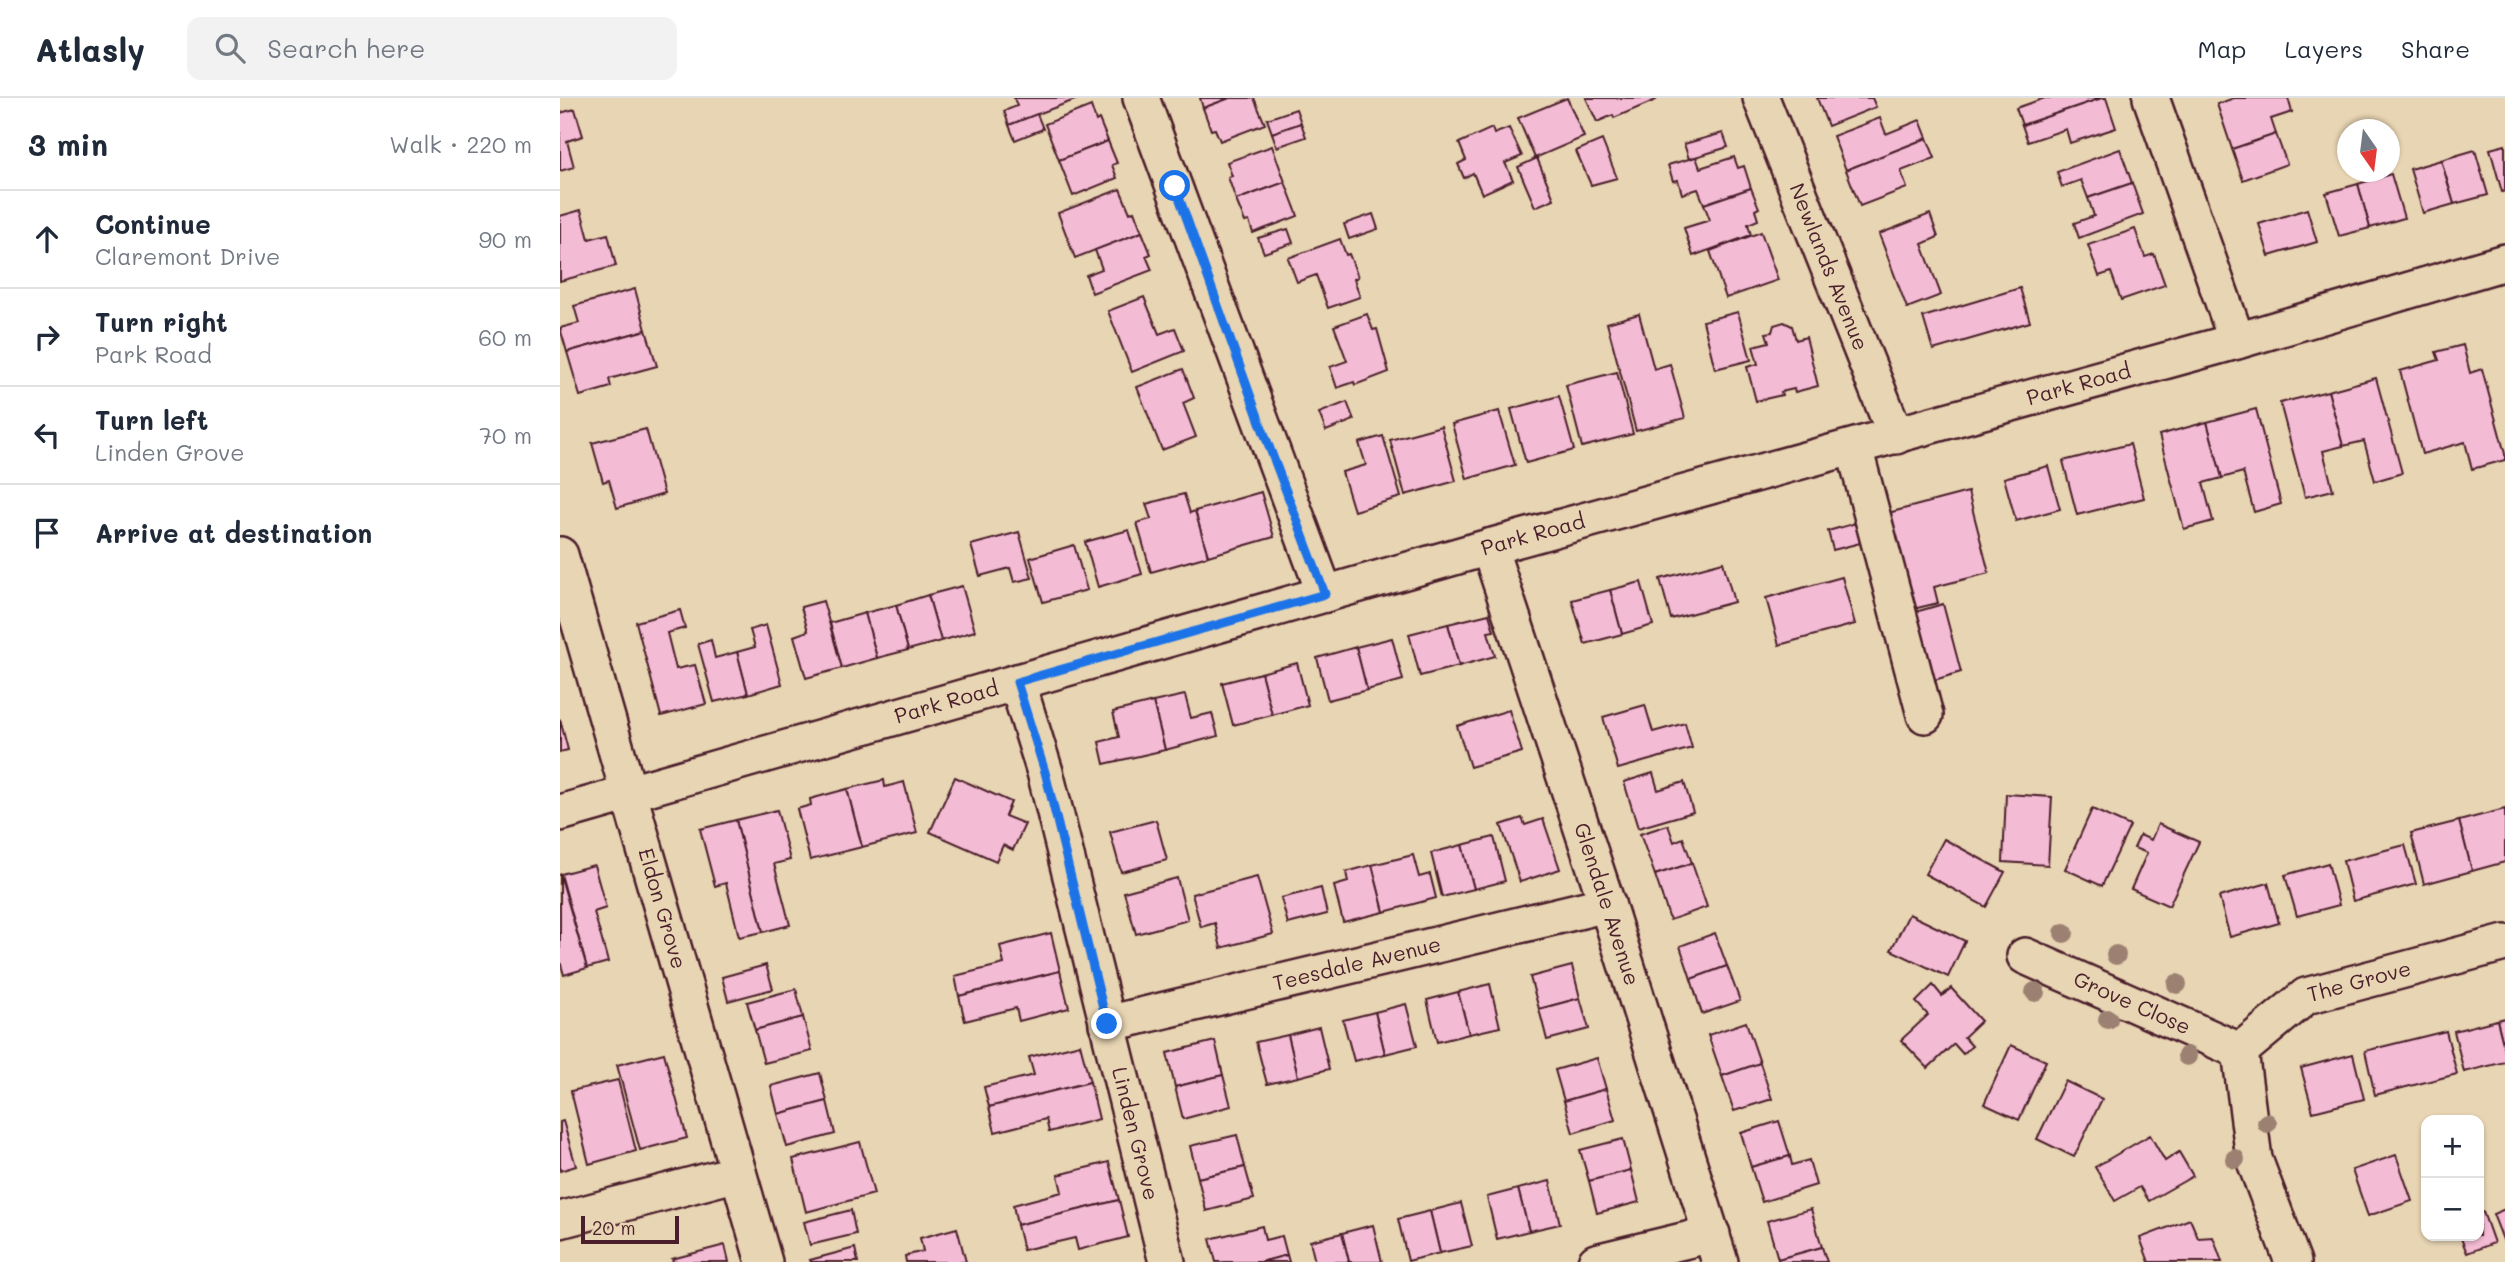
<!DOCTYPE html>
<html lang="en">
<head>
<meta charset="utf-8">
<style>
	:root { --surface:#fff; --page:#f2f2f3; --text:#1f2937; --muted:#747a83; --line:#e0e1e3 }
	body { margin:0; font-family:Mali,sans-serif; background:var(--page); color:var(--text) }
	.controls { position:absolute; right:21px; bottom:21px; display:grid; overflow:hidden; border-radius:14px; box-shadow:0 2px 5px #0004 }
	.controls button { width:63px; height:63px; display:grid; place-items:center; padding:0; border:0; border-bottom:2px solid var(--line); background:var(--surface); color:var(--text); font:35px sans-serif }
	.compass { position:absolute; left:1777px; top:21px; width:63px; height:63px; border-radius:50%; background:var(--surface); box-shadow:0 2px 5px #0004; rotate:166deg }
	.scale { position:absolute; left:21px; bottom:18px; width:98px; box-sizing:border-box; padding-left:7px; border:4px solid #4a1f2b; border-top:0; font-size:19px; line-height:24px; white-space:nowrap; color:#4a1f2b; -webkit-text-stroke:5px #e8d5b3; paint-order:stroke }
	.stop { position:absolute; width:21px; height:21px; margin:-16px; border:5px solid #1a73e8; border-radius:50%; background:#fff }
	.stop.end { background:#1a73e8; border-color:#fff; box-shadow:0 2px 7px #0008 }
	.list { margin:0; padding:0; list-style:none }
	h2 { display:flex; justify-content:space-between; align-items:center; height:91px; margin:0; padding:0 28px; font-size:30px }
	h2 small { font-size:23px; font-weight:400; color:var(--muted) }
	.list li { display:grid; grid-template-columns:46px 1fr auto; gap:21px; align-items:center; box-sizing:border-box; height:98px; padding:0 28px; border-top:2px solid var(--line) }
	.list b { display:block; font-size:26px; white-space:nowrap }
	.list p { margin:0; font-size:23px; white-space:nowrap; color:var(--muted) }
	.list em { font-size:23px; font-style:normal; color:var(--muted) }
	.icon { flex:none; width:38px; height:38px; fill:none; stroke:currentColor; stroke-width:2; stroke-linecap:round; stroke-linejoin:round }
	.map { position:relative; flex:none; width:1945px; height:1164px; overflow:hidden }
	header { display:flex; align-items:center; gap:42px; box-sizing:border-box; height:98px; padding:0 35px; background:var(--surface); border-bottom:2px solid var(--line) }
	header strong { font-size:33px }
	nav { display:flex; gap:38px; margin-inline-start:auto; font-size:24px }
	.search { width:490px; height:63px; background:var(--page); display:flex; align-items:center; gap:18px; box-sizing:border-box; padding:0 24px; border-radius:14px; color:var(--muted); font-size:26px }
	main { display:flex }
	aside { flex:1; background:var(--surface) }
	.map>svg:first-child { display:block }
	.building { fill:#f3bcd4; stroke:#4a1f2b; stroke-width:2 }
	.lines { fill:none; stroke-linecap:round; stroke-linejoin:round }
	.minor-casing { stroke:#4a1f2b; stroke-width:40 }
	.minor { stroke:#e8d5b3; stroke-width:35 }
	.tree { fill:#9c8172 }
	.route { stroke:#1a73e8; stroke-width:9 }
	.labels { text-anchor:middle; stroke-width:6; stroke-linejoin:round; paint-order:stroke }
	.street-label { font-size:21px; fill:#4a1f2b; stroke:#e8d5b3 }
</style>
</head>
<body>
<header>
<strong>Atlasly</strong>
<div class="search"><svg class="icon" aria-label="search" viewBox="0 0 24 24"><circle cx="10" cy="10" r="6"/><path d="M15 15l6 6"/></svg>Search here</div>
<nav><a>Map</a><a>Layers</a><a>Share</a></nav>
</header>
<main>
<aside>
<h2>3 min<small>Walk · 220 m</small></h2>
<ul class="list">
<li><svg class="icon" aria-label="ahead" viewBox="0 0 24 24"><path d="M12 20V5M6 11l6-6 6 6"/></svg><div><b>Continue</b><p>Claremont Drive</p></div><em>90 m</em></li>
<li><svg class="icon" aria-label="right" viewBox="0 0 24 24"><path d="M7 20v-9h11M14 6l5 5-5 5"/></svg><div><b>Turn right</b><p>Park Road</p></div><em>60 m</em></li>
<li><svg class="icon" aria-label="left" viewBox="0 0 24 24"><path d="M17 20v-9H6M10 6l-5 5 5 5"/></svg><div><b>Turn left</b><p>Linden Grove</p></div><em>70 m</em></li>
<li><svg class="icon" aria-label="arrive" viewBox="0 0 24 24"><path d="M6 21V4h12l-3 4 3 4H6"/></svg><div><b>Arrive at destination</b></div></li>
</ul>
</aside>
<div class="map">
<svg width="1945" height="1164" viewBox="0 0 1945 1164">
	<rect width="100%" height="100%" fill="#e8d5b3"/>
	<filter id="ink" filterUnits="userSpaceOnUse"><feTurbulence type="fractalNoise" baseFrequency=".0143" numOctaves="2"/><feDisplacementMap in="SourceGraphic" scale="14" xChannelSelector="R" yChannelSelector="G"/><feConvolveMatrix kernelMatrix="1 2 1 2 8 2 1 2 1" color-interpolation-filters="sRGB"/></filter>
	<g filter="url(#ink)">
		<!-- building -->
		<g class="building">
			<polygon points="454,0 520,0 449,27 444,13 457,8"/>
			<polygon points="640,0 670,0 643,10"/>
			<polygon points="670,0 694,0 705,26 660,43 655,31 651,32 643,10"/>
			<polygon points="1007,0 1024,39 975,60 958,20"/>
			<polygon points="1026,0 1095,0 1096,2 1054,20 1053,17 1037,24"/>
			<polygon points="1257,0 1312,0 1316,9 1268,28"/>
			<polygon points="1485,0 1542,0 1462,27 1456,10"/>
			<polygon points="1542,0 1546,0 1556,30 1510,45 1506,31 1468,44 1462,27"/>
			<polygon points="1674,0 1728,0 1732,14 1711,21 1716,36 1672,51 1657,6"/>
			<polygon points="531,8 536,23 539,21 548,43 499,62 485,26"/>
			<polygon points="15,11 23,38 7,43 14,69 0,73 0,15"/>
			<polygon points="736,11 741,25 712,35 707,21"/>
			<polygon points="477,16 483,31 455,42 449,27"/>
			<polygon points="1320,20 1326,36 1360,22 1367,40 1286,72 1273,38"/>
			<polygon points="741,25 746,39 717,49 712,35"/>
			<polygon points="932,30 934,36 949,30 962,58 945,65 953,82 922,96 913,75 904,80 898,66 906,62 899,45"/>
			<polygon points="1163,35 1168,49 1129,61 1124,46"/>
			<polygon points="1716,36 1727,66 1683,82 1672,51"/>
			<polygon points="1367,40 1375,60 1341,73 1347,90 1300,108 1286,72"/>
			<polygon points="1042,42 1057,80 1031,87 1016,53"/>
			<polygon points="548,43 557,65 552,67 557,80 513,98 499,62"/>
			<polygon points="1945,47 1945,93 1942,94 1930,51"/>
			<polygon points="712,48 725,84 676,102 668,79 672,78 667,64"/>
			<polygon points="1560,51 1572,85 1528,100 1521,82 1502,89 1497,74"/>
			<polygon points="1915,52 1928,97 1894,106 1881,62"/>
			<polygon points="1136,59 1140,70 1174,59 1178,70 1184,68 1191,90 1144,106 1138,91 1122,96 1118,82 1113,83 1108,67"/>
			<polygon points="977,60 994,101 975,109 958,69"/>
			<polygon points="1881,62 1894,106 1863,115 1850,71"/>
			<polygon points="1831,76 1844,120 1810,130 1798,86"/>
			<polygon points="725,84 738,118 693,135 689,123 685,124 676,102"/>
			<polygon points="1572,85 1583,116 1519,140 1514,125 1534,118 1528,100"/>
			<polygon points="1798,86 1810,130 1779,138 1766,95"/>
			<polygon points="1191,90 1199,110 1195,112 1198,122 1188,126 1191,137 1133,158 1124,130 1150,122 1144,106"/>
			<polygon points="560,91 570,115 574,113 582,134 515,160 498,115"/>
			<polygon points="1747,111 1757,144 1709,158 1699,126"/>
			<polygon points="21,112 29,141 48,136 56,168 0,183 0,118"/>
			<polygon points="813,116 818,131 789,141 784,126"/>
			<polygon points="1370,116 1378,139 1362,146 1381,197 1347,210 1319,136"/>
			<polygon points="728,131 733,145 704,155 698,140"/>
			<polygon points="1575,131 1585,159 1594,156 1605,187 1561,202 1551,174 1539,178 1528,147"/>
			<polygon points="582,134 591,156 586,158 592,172 532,195 526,177 542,171 535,152"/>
			<polygon points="1201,134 1218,182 1166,200 1150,153"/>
			<polygon points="780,141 786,157 789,156 798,179 794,181 800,199 768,210 756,177 737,184 728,160"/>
			<polygon points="1460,190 1470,224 1373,252 1363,219"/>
			<polygon points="75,191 86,232 7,254 0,230 19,225 14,208"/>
			<polygon points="584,199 599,236 615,230 624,253 572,274 548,213"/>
			<polygon points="1178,214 1191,262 1155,271 1143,223"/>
			<polygon points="807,216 813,232 817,231 829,274 795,287 794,284 777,290 770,269 787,263 774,228"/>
			<polygon points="1079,216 1094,271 1110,266 1125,320 1076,333 1047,225"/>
			<polygon points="1224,224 1232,228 1236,242 1246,239 1258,288 1235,294 1234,291 1221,294 1222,297 1196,303 1187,269 1198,266 1193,248 1209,244 1206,235 1212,234 1214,227"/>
			<polygon points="86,232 97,268 49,281 51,289 20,298 7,254"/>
			<polygon points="1903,247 1910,275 1922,271 1945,356 1945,362 1912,371 1905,344 1862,356 1840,273 1879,262 1876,254"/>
			<polygon points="623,271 634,300 623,305 636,339 602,352 577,289"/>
			<polygon points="1057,274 1073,336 1022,349 1006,287"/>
			<polygon points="1816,280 1842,375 1815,383 1804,343 1783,348 1768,293"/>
			<polygon points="1768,293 1783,348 1763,353 1773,392 1745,399 1720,305"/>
			<polygon points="999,298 1014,352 966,365 951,311"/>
			<polygon points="787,304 794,322 766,333 759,315"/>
			<polygon points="1696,311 1721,406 1694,414 1683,374 1662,380 1647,324"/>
			<polygon points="939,313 955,367 907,381 892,326"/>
			<polygon points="1647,324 1662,380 1643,385 1653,423 1624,431 1599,337"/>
			<polygon points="881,328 896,383 845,397 830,342"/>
			<polygon points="86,331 104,396 57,410 49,382 43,384 32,345"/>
			<polygon points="823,338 841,399 794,413 782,374 806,367 799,345"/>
			<polygon points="1570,346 1584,400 1517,417 1503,363"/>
			<polygon points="1488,368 1500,411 1456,423 1444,380"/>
			<polygon points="701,394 714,439 648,458 635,413"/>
			<polygon points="1408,394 1429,475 1374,489 1378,505 1353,511 1328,415"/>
			<polygon points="624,396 630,415 635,413 648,458 591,474 577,425 591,421 586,406"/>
			<polygon points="1303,423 1308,443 1273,452 1268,433"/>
			<polygon points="569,432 582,476 538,489 525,444"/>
			<polygon points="459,434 472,480 454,484 450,470 420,478 411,447"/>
			<polygon points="514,447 527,492 483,504 470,460"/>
			<polygon points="1163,464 1174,504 1111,521 1100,481"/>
			<polygon points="1282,479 1295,526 1219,547 1206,500"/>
			<polygon points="1081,484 1093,527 1062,536 1050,492"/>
			<polygon points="402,488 415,533 381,543 368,497"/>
			<polygon points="1050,492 1062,536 1025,546 1012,502"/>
			<polygon points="368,497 381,543 348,552 336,507"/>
			<polygon points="263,503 282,570 246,580 234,538 248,533 241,509"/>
			<polygon points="1383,506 1401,574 1371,583 1352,515"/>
			<polygon points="336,507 348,552 317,560 305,515"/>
			<polygon points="120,512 125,530 107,535 116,571 135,567 146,606 101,618 76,524"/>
			<polygon points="305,515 317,560 282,570 270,525"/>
			<polygon points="929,516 934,533 928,534 935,558 899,568 888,526"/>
			<polygon points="888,526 899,568 860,578 849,536"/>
			<polygon points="206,527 222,586 188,596 177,554 195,549 190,532"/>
			<polygon points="832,540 843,582 807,592 796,549"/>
			<polygon points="151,542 155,560 177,554 188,596 154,604 138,546"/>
			<polygon points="796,549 807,592 768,602 757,560"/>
			<polygon points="737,565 748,607 712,617 701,575"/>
			<polygon points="701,575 712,617 673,627 662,585"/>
			<polygon points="625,597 631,620 652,615 658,638 605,652 593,604"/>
			<polygon points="593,604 605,652 544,666 539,644 559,639 553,614"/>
			<polygon points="1085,607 1093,634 1125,625 1132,650 1058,671 1043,619"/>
			<polygon points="949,612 962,654 910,669 897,628"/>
			<polygon points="0,621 8,652 0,654"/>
			<polygon points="1093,675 1098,692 1124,684 1133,714 1078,730 1064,684"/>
			<polygon points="395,679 451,704 445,718 465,726 453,752 443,747 436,763 370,734"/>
			<polygon points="324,682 325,689 344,684 357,735 302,749 287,691"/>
			<polygon points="287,691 302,749 250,762 237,711 251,707 250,701"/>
			<polygon points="1446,696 1492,699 1488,767 1443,764"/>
			<polygon points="1532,711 1570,728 1542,788 1505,771"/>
			<polygon points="1945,711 1945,764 1912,773 1899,723"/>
			<polygon points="217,712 230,762 214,766 230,827 203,834 176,722"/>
			<polygon points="962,720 965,727 983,721 1000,771 960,784 941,727"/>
			<polygon points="176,722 203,834 179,839 166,785 155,788 140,731"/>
			<polygon points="596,722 607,762 561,774 550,734"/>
			<polygon points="1899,723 1912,773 1864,786 1851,735"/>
			<polygon points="1598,726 1639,744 1609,808 1571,791 1587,755 1574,750 1580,737 1591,742"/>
			<polygon points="1108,727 1114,744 1123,740 1132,765 1095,777 1080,736"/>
			<polygon points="934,739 945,783 914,791 902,747"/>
			<polygon points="1384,741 1445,774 1426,809 1365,776"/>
			<polygon points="902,747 914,791 882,799 871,755"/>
			<polygon points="1845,747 1856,786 1793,803 1783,763"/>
			<polygon points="853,757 859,779 870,776 876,800 824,814 812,767"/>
			<polygon points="1132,765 1147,809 1110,822 1095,777"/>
			<polygon points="1768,765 1779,807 1737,818 1725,777"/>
			<polygon points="34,767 46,810 34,814 48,864 27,870 1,776"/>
			<polygon points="812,767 824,814 783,824 774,788 788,784 786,774"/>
			<polygon points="0,776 27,870 4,877 0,863"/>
			<polygon points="697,779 713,836 661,850 655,825 641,829 632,796"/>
			<polygon points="617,780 628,822 576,836 564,794"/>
			<polygon points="1708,785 1719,825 1670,839 1659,799"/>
			<polygon points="761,790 767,816 728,826 721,800"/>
			<polygon points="1349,816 1405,843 1388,879 1331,852"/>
			<polygon points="491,835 500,873 399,898 395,878 444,866 440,848"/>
			<polygon points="1155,835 1167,868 1131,881 1120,848"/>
			<polygon points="206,867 213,891 168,903 162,879"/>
			<polygon points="1012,868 1020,900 979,911 970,879"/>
			<polygon points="1167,868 1180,903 1142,916 1131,881"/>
			<polygon points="500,873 509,910 459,923 456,910 405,923 399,898"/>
			<polygon points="930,886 940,929 909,936 898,894"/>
			<polygon points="1373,887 1382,898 1391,890 1421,923 1404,939 1412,948 1403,956 1394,946 1368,970 1341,942 1368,917 1356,904"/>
			<polygon points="236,891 243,919 195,932 187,904"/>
			<polygon points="898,894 909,936 877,944 867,902"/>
			<polygon points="1020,900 1029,931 987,942 979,911"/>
			<polygon points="846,906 857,948 825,956 815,914"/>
			<polygon points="815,914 825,956 794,963 783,922"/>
			<polygon points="243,919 252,953 204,965 195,932"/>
			<polygon points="1945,920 1945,954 1937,922"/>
			<polygon points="1937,922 1945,954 1945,964 1904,974 1894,933"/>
			<polygon points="1186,924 1200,965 1162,978 1148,937"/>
			<polygon points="759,929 769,971 738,979 728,937"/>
			<polygon points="1886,933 1897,976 1815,997 1805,953"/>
			<polygon points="728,937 738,979 707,986 696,944"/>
			<polygon points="655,943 663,977 615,989 607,955"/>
			<polygon points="520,946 530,984 429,1009 424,989 474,977 469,959"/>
			<polygon points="1451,947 1486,963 1459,1022 1424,1006"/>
			<polygon points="104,955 127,1040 80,1052 57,967"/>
			<polygon points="1793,956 1804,1001 1753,1014 1741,970"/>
			<polygon points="1037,960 1046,991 1004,1003 995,972"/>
			<polygon points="1200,965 1212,1001 1174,1013 1162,978"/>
			<polygon points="260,975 267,1003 218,1016 211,988"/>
			<polygon points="663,977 671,1008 623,1021 615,989"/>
			<polygon points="58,982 76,1053 29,1066 11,993"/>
			<polygon points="1505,983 1542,1001 1514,1059 1477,1041"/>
			<polygon points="530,984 539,1021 489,1034 486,1021 435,1034 429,1009"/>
			<polygon points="1046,991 1055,1022 1013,1035 1004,1003"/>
			<polygon points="267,1003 275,1036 227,1049 218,1016"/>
			<polygon points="3,1023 16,1068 0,1073 0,1024"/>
			<polygon points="1219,1023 1230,1058 1191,1069 1181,1035"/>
			<polygon points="677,1037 685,1069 638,1080 630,1048"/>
			<polygon points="1590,1037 1605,1063 1619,1054 1633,1078 1589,1103 1580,1089 1555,1103 1535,1069"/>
			<polygon points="1063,1041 1071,1072 1029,1083 1020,1052"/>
			<polygon points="300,1044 314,1096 246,1114 233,1061"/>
			<polygon points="1836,1057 1852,1103 1808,1118 1792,1072"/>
			<polygon points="1230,1058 1232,1067 1249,1062 1256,1087 1202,1104 1191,1069"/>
			<polygon points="549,1064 559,1102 457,1127 453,1107 502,1094 498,1077"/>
			<polygon points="685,1069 694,1101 646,1113 638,1080"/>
			<polygon points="1071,1072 1079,1104 1037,1115 1029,1083"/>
			<polygon points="990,1083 1000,1126 969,1133 958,1091"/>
			<polygon points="958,1091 969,1133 937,1141 927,1099"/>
			<polygon points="559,1102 568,1139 518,1152 515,1140 463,1152 457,1127"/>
			<polygon points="901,1105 912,1148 880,1155 870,1113"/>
			<polygon points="1251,1111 1262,1149 1218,1161 1207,1123"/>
			<polygon points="1945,1111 1945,1147 1933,1116"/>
			<polygon points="291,1112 296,1136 250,1147 244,1124"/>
			<polygon points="870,1113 880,1155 848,1163 838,1121"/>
			<polygon points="1923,1114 1934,1145 1907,1155 1900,1138 1919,1138 1919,1116"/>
			<polygon points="1630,1121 1638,1140 1653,1139 1662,1164 1589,1164 1580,1140"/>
			<polygon points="813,1127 822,1164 789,1164 782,1135"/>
			<polygon points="702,1128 705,1142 722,1138 727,1157 701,1164 656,1164 650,1141"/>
			<polygon points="397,1130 406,1164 346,1164 345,1158 363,1153 360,1140"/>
			<polygon points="782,1135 789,1164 755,1164 750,1143"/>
			<polygon points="165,1147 169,1164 113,1164 112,1161"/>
			<polygon points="1262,1149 1267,1164 1218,1164 1218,1161"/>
			<polygon points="295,1150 298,1164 251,1164 250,1162"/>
			<polygon points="727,1157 729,1164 701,1164"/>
		</g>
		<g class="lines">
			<defs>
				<g id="minor">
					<polyline points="581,0 765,496"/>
					<path id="s1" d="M1201 0 1336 338"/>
					<polyline points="1591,0 1677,243"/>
					<polyline points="1294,349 1365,617"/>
					<path id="s2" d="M929 449 1047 806 1160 1164"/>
					<path id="s3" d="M0 457 204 1164"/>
					<path id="s4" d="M457 584 485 674 607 1164"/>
					<path id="s5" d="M0 715 929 449 1677 243 1945 164"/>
					<path id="s6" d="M1465 858 1680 953"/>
					<path id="s7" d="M547 926 1047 806"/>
					<polyline points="0,1122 178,1075"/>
					<polyline points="1036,1164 1152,1136"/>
					<path id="s8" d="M1733 1164 1694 1061 1680 953 1746 898 1945 845"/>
				</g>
			</defs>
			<!-- minor casing -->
			<use href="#minor" class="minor-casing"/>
			<!-- minor -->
			<use href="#minor" class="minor"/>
		</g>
		<!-- trees -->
		<g class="tree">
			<circle cx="1504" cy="835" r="10"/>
			<circle cx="1556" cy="857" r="10"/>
			<circle cx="1617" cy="886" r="10"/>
			<circle cx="1475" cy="894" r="10"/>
			<circle cx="1548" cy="921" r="10"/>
			<circle cx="1627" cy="958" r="10"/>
			<circle cx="1707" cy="1025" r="10"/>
			<circle cx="1675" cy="1061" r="10"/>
		</g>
	</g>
	<g class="lines" filter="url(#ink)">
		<!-- route -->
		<polyline class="route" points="547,926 485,674 457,584 765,496 701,327 615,88"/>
	</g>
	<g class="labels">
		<!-- street labels -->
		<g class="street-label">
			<text dy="7" stroke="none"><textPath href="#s1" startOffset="182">Newlands Avenue</textPath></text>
			<text dy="7" stroke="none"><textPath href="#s5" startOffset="1578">Park Road</textPath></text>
			<text dy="7" stroke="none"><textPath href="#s5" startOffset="1012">Park Road</textPath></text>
			<text dy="7" stroke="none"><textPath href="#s5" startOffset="402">Park Road</textPath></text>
			<text dy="7" stroke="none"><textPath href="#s2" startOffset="376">Glendale Avenue</textPath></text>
			<text dy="7" stroke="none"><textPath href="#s3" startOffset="368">Eldon Grove</textPath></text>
			<text dy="7" stroke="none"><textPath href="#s7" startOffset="257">Teesdale Avenue</textPath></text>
			<text dy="7" stroke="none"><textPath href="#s8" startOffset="360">The Grove</textPath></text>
			<text dy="7" stroke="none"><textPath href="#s6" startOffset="117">Grove Close</textPath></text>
			<text dy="7" stroke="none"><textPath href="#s4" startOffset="467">Linden Grove</textPath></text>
		</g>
	</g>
</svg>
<div class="controls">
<button>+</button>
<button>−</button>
</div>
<svg class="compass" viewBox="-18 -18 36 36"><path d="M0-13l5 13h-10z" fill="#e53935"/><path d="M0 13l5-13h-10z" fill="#747a83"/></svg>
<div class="scale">20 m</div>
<div class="stop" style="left:615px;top:88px"></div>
<div class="stop end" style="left:547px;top:926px"></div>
</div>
</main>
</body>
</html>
